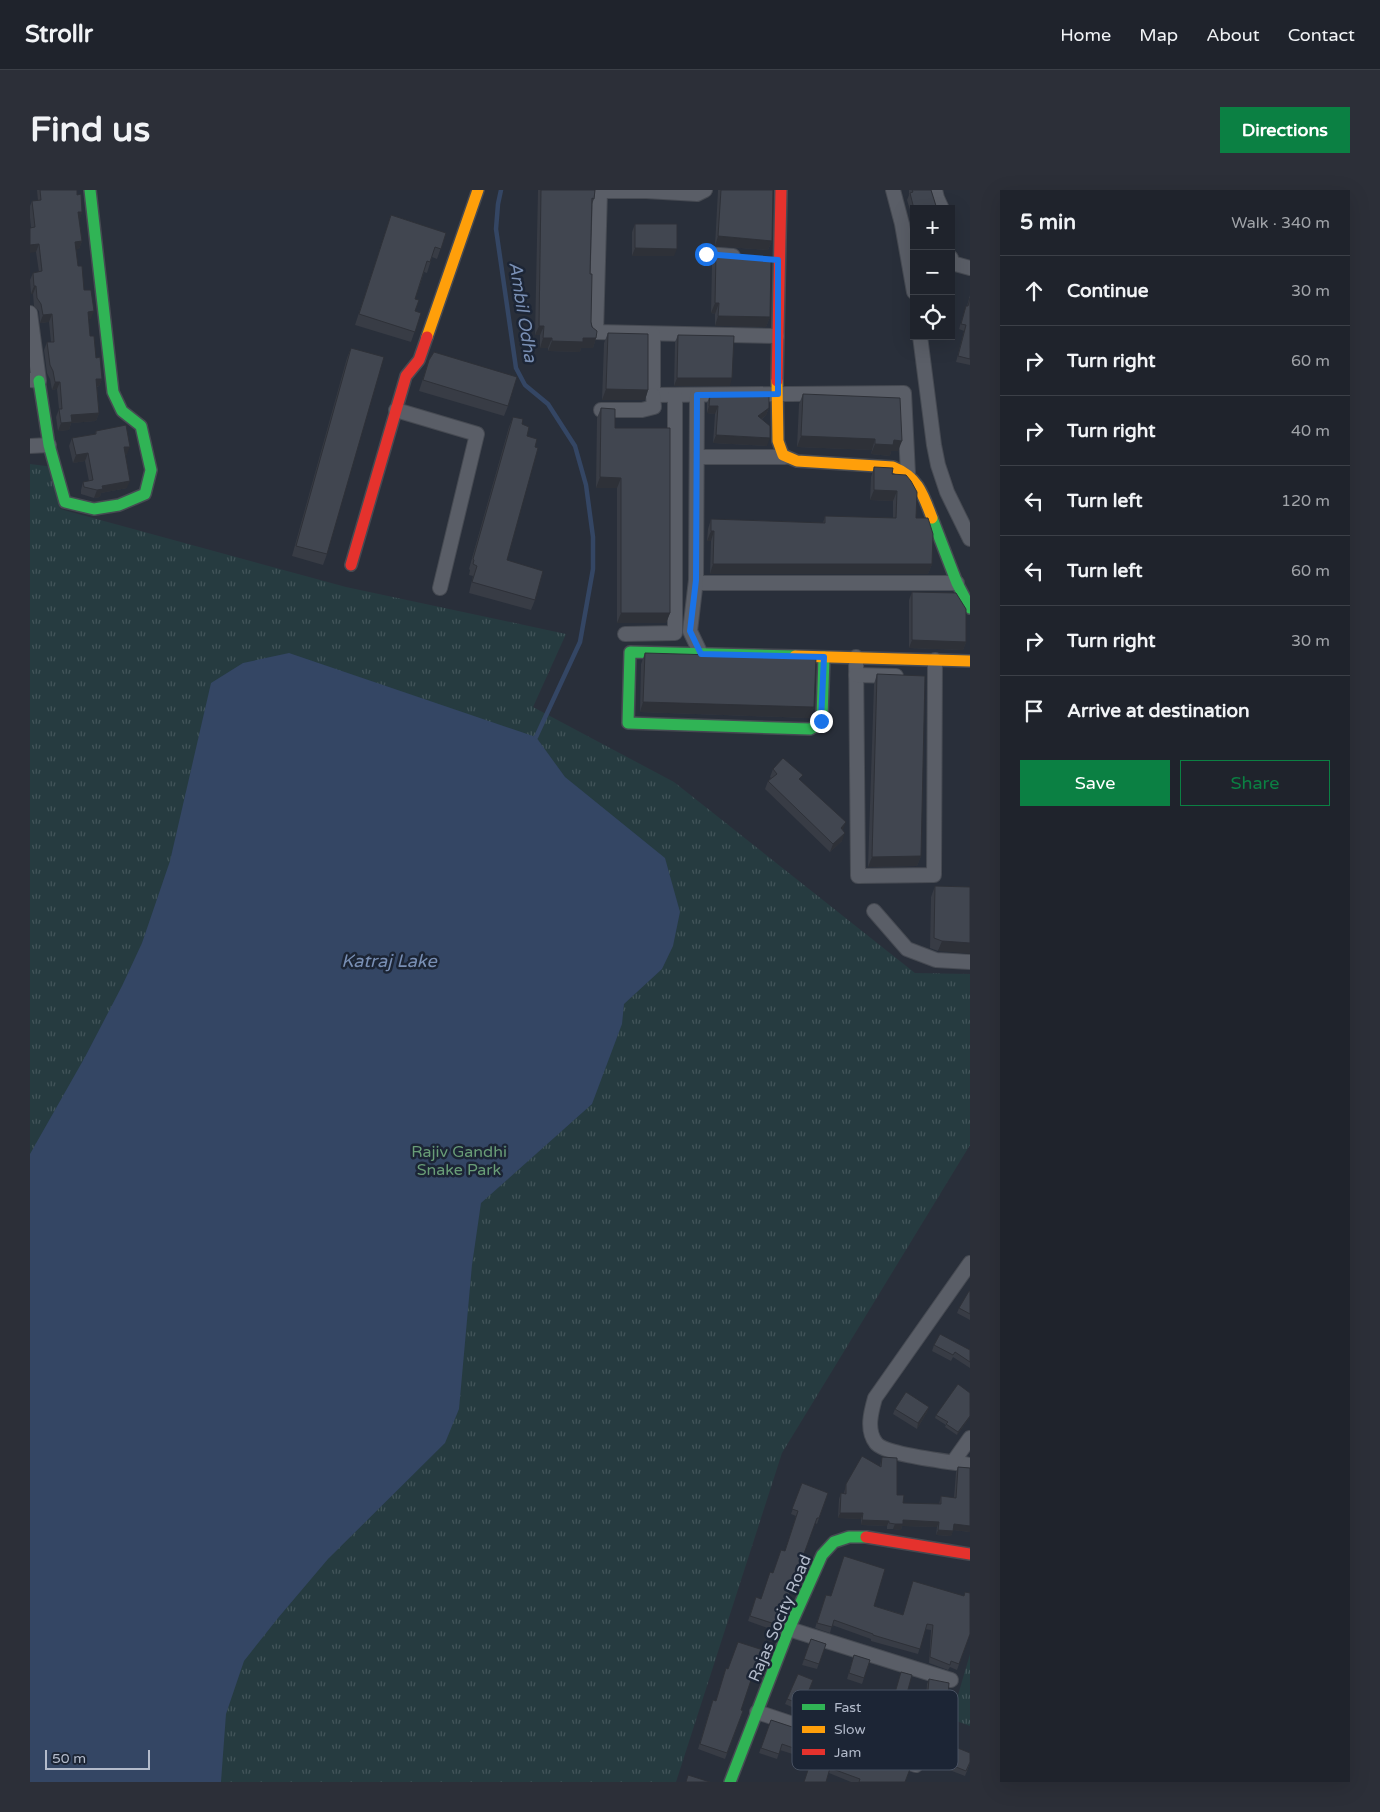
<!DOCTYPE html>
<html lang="en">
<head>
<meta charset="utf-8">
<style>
	:root { --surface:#1f232c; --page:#2c2f38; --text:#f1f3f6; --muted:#a1a4a9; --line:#3c4048; --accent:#0b8043 }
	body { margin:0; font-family:"Varela Round",sans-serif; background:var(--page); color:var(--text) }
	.controls { position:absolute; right:15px; top:15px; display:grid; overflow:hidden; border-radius:0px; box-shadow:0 5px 20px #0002 }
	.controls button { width:45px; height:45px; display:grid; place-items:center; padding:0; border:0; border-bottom:1px solid var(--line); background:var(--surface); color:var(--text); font:25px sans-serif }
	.scale { position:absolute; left:15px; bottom:12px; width:105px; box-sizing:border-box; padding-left:5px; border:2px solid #b3bbcb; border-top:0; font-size:14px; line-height:18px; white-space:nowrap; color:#b3bbcb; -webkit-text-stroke:4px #1c2535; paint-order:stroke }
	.stop { position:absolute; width:15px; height:15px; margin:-11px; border:4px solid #1a73e8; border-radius:50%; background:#fff }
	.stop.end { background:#1a73e8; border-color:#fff; box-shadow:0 1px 5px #0008 }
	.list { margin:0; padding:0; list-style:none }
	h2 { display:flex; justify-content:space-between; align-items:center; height:65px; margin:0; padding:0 20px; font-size:21px }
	h2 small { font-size:16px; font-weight:400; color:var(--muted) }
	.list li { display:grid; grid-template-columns:32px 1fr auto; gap:15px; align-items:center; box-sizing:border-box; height:70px; padding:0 20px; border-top:1px solid var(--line) }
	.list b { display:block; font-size:19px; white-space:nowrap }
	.list em { font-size:16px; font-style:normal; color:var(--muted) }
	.actions { display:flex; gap:10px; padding:15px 20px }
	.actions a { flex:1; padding:11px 0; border:1px solid var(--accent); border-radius:0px; text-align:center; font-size:18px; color:var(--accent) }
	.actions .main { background:var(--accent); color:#fff }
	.icon { flex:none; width:28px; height:28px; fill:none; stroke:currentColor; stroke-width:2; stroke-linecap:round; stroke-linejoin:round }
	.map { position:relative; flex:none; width:940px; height:1592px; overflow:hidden; border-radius:0px }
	header { display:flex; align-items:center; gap:30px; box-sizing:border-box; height:70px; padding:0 25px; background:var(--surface); border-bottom:1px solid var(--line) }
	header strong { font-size:24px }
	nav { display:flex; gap:28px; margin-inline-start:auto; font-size:18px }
	.intro { display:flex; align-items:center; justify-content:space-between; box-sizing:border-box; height:120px; padding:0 30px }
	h1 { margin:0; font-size:35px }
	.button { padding:12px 22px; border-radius:0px; background:var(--accent); color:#fff; font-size:18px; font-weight:700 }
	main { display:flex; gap:30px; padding:0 30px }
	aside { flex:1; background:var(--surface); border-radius:0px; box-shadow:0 5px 20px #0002 }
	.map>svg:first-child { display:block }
	.park { fill:url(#park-tufts) }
	.water { fill:#344664 }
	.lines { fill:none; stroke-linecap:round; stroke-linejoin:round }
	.stream { stroke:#344664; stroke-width:4.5 }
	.street-casing { stroke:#464a52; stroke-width:16 }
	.fast-casing { stroke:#464a52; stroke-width:14 }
	.slow-casing { stroke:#464a52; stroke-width:14 }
	.jam-casing { stroke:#464a52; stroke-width:14 }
	.street { stroke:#5a5e67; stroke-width:14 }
	.fast { stroke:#30b455; stroke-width:11 }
	.slow { stroke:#ff9f0a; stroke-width:11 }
	.jam { stroke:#e5322d; stroke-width:11 }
	.wall { fill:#383c45 }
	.shaded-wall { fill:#2e3138 }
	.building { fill:#414650; stroke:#2e3138 }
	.route { stroke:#1a73e8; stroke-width:6 }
	.labels { text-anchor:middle; stroke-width:5; stroke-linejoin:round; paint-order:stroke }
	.park-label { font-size:16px; fill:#699d77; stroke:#1c2535 }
	.street-label { font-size:16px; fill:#b3bbcb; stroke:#1c2535 }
	.water-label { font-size:18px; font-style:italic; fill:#798fb4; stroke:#1c2535 }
	.key { fill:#1c2535; stroke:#495262; stroke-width:1 }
	.key-label { font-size:14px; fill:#b3bbcb }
</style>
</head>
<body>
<header>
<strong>Strollr</strong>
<nav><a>Home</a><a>Map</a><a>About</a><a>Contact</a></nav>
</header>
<div class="intro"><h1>Find us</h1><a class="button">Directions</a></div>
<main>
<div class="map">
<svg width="940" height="1592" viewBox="0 0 940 1592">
	<defs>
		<pattern id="park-tufts" width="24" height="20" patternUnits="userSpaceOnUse" patternTransform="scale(1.25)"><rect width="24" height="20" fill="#263b40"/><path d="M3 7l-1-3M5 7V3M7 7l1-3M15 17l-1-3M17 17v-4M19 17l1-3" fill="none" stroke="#43555a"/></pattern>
	</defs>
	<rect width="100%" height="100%" fill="#292f3a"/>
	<!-- park -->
	<g class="park">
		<polygon points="0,274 24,277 30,319 316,397 536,444 503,517 644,592 885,783 940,784 940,955 752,1263 646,1592 0,1592"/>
		<polygon points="940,1464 940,1536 921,1529"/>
	</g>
	<!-- water -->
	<polygon class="water" points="259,463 506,547 535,587 635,668 650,722 643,756 632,779 594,814 592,834 562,914 451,1013 442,1075 429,1219 415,1253 298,1369 248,1428 214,1471 196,1524 191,1592 0,1592 0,964 55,867 92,796 112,753 140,671 181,493 213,473"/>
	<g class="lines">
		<!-- stream -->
		<polyline class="stream" points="471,0 468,14 466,39 486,178 495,195 518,214 545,256 556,295 563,347 563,379 550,452 506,547"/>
		<defs>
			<g id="street">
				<polyline points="675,0 667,4 616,1 570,1 566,142 747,146"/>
				<polyline points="863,0 872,34 884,102"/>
				<polyline points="905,0 907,8 912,19"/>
				<polyline points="677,64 703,66"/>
				<polyline points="921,68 922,73 940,78"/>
				<polyline points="0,123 9,191 1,190"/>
				<polyline points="623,144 623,205 874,203 878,284"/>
				<polyline points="890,146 904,255 908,275 917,302 940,349"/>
				<polyline points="667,205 666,393 927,393"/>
				<polyline points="366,220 447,244 410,398"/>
				<polyline points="571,220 612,220 624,217 623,205"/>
				<polyline points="0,256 19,255"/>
				<polyline points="667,267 755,267"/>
				<polyline points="666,390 660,441 671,464"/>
				<polyline points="595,444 645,443 645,205"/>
				<polyline points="826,467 828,686 904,685 905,470"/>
				<polyline points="826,485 866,486"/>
				<polyline points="844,721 877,759 906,770 940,772"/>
				<path d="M940 1073 845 1208C841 1222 836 1240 846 1253 855 1265 922 1272 940 1275"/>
				<polyline points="923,1272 940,1248"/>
				<polyline points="759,1439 921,1490"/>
				<polyline points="727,1522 886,1575"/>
			</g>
			<g id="fast">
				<polyline points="9,191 19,255 35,312 64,319 89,315 115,304 121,280 111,236 92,221 83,202 60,0"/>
				<polyline points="902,328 927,393 940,418"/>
				<polyline points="765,466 600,462 598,533 780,539 788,535 792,527 794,467"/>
				<polyline points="700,1592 759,1439 792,1365 804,1352 819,1347 836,1347"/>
			</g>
			<g id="slow">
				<polyline points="397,147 448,0"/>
				<path d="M747 191 748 251 753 265 767 271 863 277C888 287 893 304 902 328"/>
				<polyline points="765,466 940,471"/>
			</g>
			<g id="jam">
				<polyline points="747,191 751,0"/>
				<polyline points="321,375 376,186 389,170 397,147"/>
				<polyline points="836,1347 940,1364"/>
			</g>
		</defs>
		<!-- street casing -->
		<use href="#street" class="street-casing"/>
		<!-- fast casing -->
		<use href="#fast" class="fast-casing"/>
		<!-- slow casing -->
		<use href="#slow" class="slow-casing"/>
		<!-- jam casing -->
		<use href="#jam" class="jam-casing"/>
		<!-- street -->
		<use href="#street" class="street"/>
		<!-- fast -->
		<use href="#fast" class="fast"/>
		<!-- slow -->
		<use href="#slow" class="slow"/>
		<!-- jam -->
		<use href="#jam" class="jam"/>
	</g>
	<!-- wall -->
	<g class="wall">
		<polygon points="7,0 47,0 47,5 52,22 49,30 52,51 49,59 46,59 48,76 61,129 58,129 60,146 72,189 69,196 67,197 69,223 66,231 41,233 39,240 28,241 26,227 29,219 27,199 22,200 20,189 17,183 14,160 17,152 21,152 19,132 10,133 9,121 4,116 3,104 1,104 0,90 3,83 9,82 6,62 1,37 0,28 0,16 2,11 8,11"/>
		<polygon points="508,0 565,0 564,9 562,14 560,84 561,132 566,148 563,158 551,158 550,162 518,161 518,158 510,158 510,145 505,145"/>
		<polygon points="688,0 743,0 742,51 738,60 685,56"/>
		<polygon points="879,0 901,0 907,19 884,19 884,25 882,26 877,10 879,5"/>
		<polygon points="361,25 416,43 407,69 402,67 397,83 394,82 385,109 385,121 391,123 381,152 325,135"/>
		<polygon points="605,34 644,66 602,66 602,42"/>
		<polygon points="686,63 740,127 736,137 685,136 685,124 681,123 682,73"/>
		<polygon points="940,105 940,175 926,172 934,141 929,139 936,116 937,116"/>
		<polygon points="578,143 618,200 615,210 572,210 574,153"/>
		<polygon points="648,145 700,196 644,196 645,152"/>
		<polygon points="321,158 297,364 293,375 262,366 317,168"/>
		<polygon points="399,170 478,216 474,226 389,201"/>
		<polygon points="773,204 868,261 861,261 860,266 841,264 842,260 767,257 769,214"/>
		<polygon points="680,205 739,218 736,225 732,229 737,256 683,253 685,224 677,223 677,213"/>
		<polygon points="571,218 585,238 640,423 636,433 587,433 587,298 566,298 567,228"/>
		<polygon points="483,227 492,234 497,246 477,370 505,410 501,420 439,403 443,386 439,385 440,380 439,379 479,237"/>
		<polygon points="66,241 97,264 95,265 97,298 71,303 70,307 64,308 51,304 51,300 53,292 59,291 55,271 43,273 39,256 42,248 65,244"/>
		<polygon points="844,277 862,284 886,328 902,374 898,384 680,384 681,351 677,351 678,339 681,329 793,333 795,326 863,328 863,311 840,310 841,287"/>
		<polygon points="882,402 936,452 933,460 879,458 879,410"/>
		<polygon points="615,463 784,517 780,527 778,528 610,522 611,474"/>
		<polygon points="847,484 891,666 887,676 838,677 844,494"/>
		<polygon points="743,579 771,591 813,640 812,651 800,662 735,599 738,591 741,588 740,587"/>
		<polygon points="905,696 940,697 908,761 900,758 901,707"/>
		<polygon points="940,1101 940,1130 927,1123 929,1118"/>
		<polygon points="904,1155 940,1160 940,1178 923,1167 921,1171 902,1161"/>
		<polygon points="899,1217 897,1222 887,1239 863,1224 865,1219"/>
		<polygon points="906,1225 940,1227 927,1245 915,1237 916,1235 905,1228"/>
		<polygon points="852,1267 867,1305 873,1313 909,1314 911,1306 924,1308 926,1282 928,1277 940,1278 940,1342 923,1340 921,1346 906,1345 907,1337 872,1336 871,1340 863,1339 857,1339 857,1336 831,1335 831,1329 808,1328 809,1309 811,1303 814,1303 815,1299 816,1294 850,1276"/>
		<polygon points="772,1293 798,1303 787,1334 785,1333 746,1441 718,1431 726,1407 731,1409 743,1383 755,1361 766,1326 761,1324"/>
		<polygon points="796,1405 844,1416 940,1444 927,1480 920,1477 918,1480 899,1473 901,1440 895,1439 888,1464 841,1451 841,1449 802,1435 800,1443 785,1438"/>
		<polygon points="781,1449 796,1454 787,1479 772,1475"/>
		<polygon points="733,1460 724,1487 722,1487 711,1520 713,1521 695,1569 668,1559 683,1510 686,1511 698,1479"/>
		<polygon points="824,1465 840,1470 832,1494 817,1489"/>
		<polygon points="871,1482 874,1514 895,1523 897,1494 899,1489 915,1520 898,1560 871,1548 870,1551 853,1546"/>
		<polygon points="768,1484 783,1490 771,1521 755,1514"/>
		<polygon points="825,1514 815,1537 799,1530 801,1525"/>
		<polygon points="741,1530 855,1570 875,1592 821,1592 799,1583 781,1570 750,1560 747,1569 729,1563"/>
		<polygon points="918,1554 940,1573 935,1586 909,1576"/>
	</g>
	<!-- shaded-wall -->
	<g class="shaded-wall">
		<polygon points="48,22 52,22 50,29 45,30"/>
		<polygon points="688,46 742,51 738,60 685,56"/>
		<polygon points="52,51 49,59 43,60 45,52"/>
		<polygon points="9,54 6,62 0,63 0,55"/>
		<polygon points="605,58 647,59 644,66 602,66"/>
		<polygon points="4,96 6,96 3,104 1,104"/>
		<polygon points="685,113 689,113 685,124 681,123"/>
		<polygon points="64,121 61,129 55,130 58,122"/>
		<polygon points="22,124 19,132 10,133 13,125"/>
		<polygon points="688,126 740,127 736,137 685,136"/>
		<polygon points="509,136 514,136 510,145 505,145"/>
		<polygon points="513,148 522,148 518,158 510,158"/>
		<polygon points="553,148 566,148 563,158 551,158 550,162 518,161 522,151"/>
		<polygon points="647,188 702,188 700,196 644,196"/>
		<polygon points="66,189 72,189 69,196 63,197"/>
		<polygon points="25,192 30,192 27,199 22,200"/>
		<polygon points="576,199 618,200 615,210 572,210"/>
		<polygon points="679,216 688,216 685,224 677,223"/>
		<polygon points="739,218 736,225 725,234 728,226"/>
		<polygon points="69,223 66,231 41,233 39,240 28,241 31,233 41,225"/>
		<polygon points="686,245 740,248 737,256 683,253"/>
		<polygon points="771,246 845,249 842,260 767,257"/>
		<polygon points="864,250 872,251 868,261 861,261 860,266 841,264 845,254"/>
		<polygon points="94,257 100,257 97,264 91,265"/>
		<polygon points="58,263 55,271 43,273 46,265"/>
		<polygon points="570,287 591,288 587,298 566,298"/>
		<polygon points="100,291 97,298 71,303 70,307 64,308 67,300 72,296"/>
		<polygon points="844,300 867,301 863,311 840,310"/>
		<polygon points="681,341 684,341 681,351 677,351"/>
		<polygon points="683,374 902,374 898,384 680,384"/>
		<polygon points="591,423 640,423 636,433 587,433"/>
		<polygon points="882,450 936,452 933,460 879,458"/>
		<polygon points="613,512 784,517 780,527 778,528 610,522"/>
		<polygon points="816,632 813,640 808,646 811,638"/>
		<polygon points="815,643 812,651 800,662 803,654"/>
		<polygon points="891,666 887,676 838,677 842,667"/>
		<polygon points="912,751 940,753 940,764 908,761"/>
		<polygon points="899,1217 897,1222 887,1239 888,1233"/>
		<polygon points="940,1226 940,1227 927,1245 928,1242"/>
		<polygon points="810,1323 833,1323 831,1329 808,1328"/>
		<polygon points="832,1330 859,1331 857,1336 831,1335"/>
		<polygon points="873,1330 909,1332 907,1337 872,1336 871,1340 863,1339 865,1334"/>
		<polygon points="924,1334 940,1336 940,1342 922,1340"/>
		<polygon points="908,1340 923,1341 921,1346 906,1345"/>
	</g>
	<!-- building -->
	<g class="building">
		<polygon points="10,0 47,0 47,5 51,4 52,22 48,22 52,51 45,52 48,76 52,76 54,100 61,100 64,121 58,122 60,146 64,146 66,168 70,167 72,189 66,189 69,223 41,225 42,232 31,233 29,219 32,219 30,192 25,192 23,181 20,175 17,152 24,152 22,124 13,125 11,114 7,108 6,96 4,96 3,83 12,81 9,54 0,55 0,38 5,37 2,11 11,10"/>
		<polygon points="511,0 565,0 564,9 562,8 560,84 562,84 561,132 562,137 567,141 566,148 553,148 553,152 522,151 522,148 513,148 514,136 509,136"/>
		<polygon points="691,0 743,0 742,51 688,46"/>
		<polygon points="882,0 901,0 907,19 884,19 880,3 883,2"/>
		<polygon points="361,25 416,43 411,59 405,57 400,72 397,71 385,109 389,110 385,121 391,123 385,142 329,124"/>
		<polygon points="605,34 647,34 647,59 605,58"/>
		<polygon points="686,63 741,68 740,127 688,126 689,113 685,113"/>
		<polygon points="940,108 940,169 928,166 936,135 931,134 936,116 938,116"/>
		<polygon points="578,143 618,144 618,200 576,199"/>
		<polygon points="648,145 704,146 702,188 647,188"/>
		<polygon points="321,158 354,167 297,364 266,356"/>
		<polygon points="404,162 487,187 478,216 393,190 399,170"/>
		<polygon points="773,204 870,208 872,251 864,250 863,255 845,254 845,249 771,246"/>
		<polygon points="680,205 739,205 739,218 728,226 740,236 740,248 686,245 688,216 679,216"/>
		<polygon points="571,218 585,219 585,238 640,238 640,423 591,423 591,288 570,287"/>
		<polygon points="483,227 493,229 492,234 499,237 497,246 507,249 505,257 508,258 477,370 513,381 505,410 442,392 447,376 443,374 444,370 443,369"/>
		<polygon points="96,235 100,257 94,257 100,291 72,296 73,299 67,300 54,297 53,292 63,290 58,263 46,265 42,248 66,244 66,241"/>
		<polygon points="844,277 863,278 862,284 876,285 881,291 887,302 886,328 898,328 903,344 902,374 683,374 684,341 681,341 681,329 795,333 795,326 866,328 867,301 844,300"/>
		<polygon points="882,402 926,403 936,419 936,452 882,450"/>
		<polygon points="615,463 786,468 784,517 782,517 613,512"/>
		<polygon points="847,484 895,486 891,666 842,667"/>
		<polygon points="753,568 773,585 769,589 816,632 811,638 815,643 803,654 738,591 747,584 743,579"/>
		<polygon points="905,696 940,697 940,753 912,751 904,748"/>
		<polygon points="939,1101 940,1101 940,1124 929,1118"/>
		<polygon points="910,1144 940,1160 940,1172 925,1162 923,1165 904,1155"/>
		<polygon points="928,1194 940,1203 940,1226 928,1242 916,1234 918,1232 906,1225"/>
		<polygon points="876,1202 899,1217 888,1233 865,1219"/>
		<polygon points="832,1266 851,1277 852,1267 867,1268 867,1305 874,1305 873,1313 911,1314 911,1306 926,1308 928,1277 940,1278 940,1336 924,1334 923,1341 908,1340 909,1332 873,1330 873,1334 865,1334 859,1333 859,1331 832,1330 833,1323 810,1323 811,1303 816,1304 816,1294"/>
		<polygon points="772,1293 798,1303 789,1328 787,1328 748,1435 720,1426 726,1407 731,1409 740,1382 743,1383 751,1360 755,1361 768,1321 762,1319"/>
		<polygon points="814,1366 855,1379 844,1416 873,1425 883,1391 934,1406 935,1402 940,1403 940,1444 929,1474 921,1471 920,1475 900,1467 903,1435 897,1434 890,1459 843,1445 843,1444 804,1430 802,1437 787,1433 796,1405 801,1406"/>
		<polygon points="781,1449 796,1454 789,1474 774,1469"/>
		<polygon points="708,1452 733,1460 726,1482 724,1481 711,1520 713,1521 697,1563 670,1554 683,1510 686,1511 696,1478 698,1479"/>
		<polygon points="824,1465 840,1470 834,1488 819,1483"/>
		<polygon points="871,1482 882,1485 874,1514 896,1523 899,1489 919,1493 917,1515 900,1555 873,1543 872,1546 854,1541"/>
		<polygon points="768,1484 783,1490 773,1515 757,1509"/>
		<polygon points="741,1530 856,1568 855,1570 880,1579 875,1592 829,1592 830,1589 800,1578 796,1592 774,1592 783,1565 752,1554 749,1564 731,1558"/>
		<polygon points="918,1554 940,1563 940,1572 936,1581 911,1571"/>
		<polygon points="658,1585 680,1592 656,1592"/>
	</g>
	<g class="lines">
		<!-- route -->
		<polyline class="route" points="676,64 748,70 748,204 667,205 666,390 660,441 671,464 794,467 791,531"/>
	</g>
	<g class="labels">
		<!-- park labels -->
		<g class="park-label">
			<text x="429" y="967">Rajiv Gandhi<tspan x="429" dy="18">Snake Park</tspan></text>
		</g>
		<!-- street labels -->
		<g class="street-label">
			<text transform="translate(749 1428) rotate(-67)" y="6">Rajas Socity Road</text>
		</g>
		<!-- water labels -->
		<g class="water-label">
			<text transform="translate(493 122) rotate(81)" y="6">Ambil Odha</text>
			<text x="359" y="777">Katraj Lake</text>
		</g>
	</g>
	<!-- legend -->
	<rect x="762" y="1500" width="166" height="80" rx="8" class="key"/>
	<rect x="772" y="1514" width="23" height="6" fill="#30b455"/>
	<rect x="772" y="1536" width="23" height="7" fill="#ff9f0a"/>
	<rect x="772" y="1559" width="23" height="6" fill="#e5322d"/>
	<g class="key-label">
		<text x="804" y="1522">Fast</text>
		<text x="804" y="1544">Slow</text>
		<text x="804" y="1567">Jam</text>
	</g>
</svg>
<div class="controls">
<button>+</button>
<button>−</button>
<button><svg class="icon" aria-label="locate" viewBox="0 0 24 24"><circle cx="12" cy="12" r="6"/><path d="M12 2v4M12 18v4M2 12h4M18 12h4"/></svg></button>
</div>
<div class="scale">50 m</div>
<div class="stop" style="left:676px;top:64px"></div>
<div class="stop end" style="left:791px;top:531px"></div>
</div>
<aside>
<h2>5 min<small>Walk · 340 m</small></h2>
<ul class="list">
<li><svg class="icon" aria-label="ahead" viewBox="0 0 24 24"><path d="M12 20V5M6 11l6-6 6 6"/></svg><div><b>Continue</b></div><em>30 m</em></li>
<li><svg class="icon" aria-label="right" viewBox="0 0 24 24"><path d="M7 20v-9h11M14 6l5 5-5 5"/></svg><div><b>Turn right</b></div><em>60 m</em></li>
<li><svg class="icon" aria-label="right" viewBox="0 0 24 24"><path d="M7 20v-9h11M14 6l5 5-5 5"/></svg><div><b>Turn right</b></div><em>40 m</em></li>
<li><svg class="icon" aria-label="left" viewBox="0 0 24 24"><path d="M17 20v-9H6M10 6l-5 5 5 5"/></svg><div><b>Turn left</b></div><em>120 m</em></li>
<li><svg class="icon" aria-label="left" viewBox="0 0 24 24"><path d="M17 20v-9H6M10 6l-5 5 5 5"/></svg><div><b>Turn left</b></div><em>60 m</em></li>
<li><svg class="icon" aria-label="right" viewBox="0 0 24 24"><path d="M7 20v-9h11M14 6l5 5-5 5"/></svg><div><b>Turn right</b></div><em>30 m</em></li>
<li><svg class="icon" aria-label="arrive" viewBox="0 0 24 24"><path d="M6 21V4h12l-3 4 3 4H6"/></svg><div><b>Arrive at destination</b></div></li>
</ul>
<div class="actions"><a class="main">Save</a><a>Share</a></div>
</aside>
</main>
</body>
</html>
